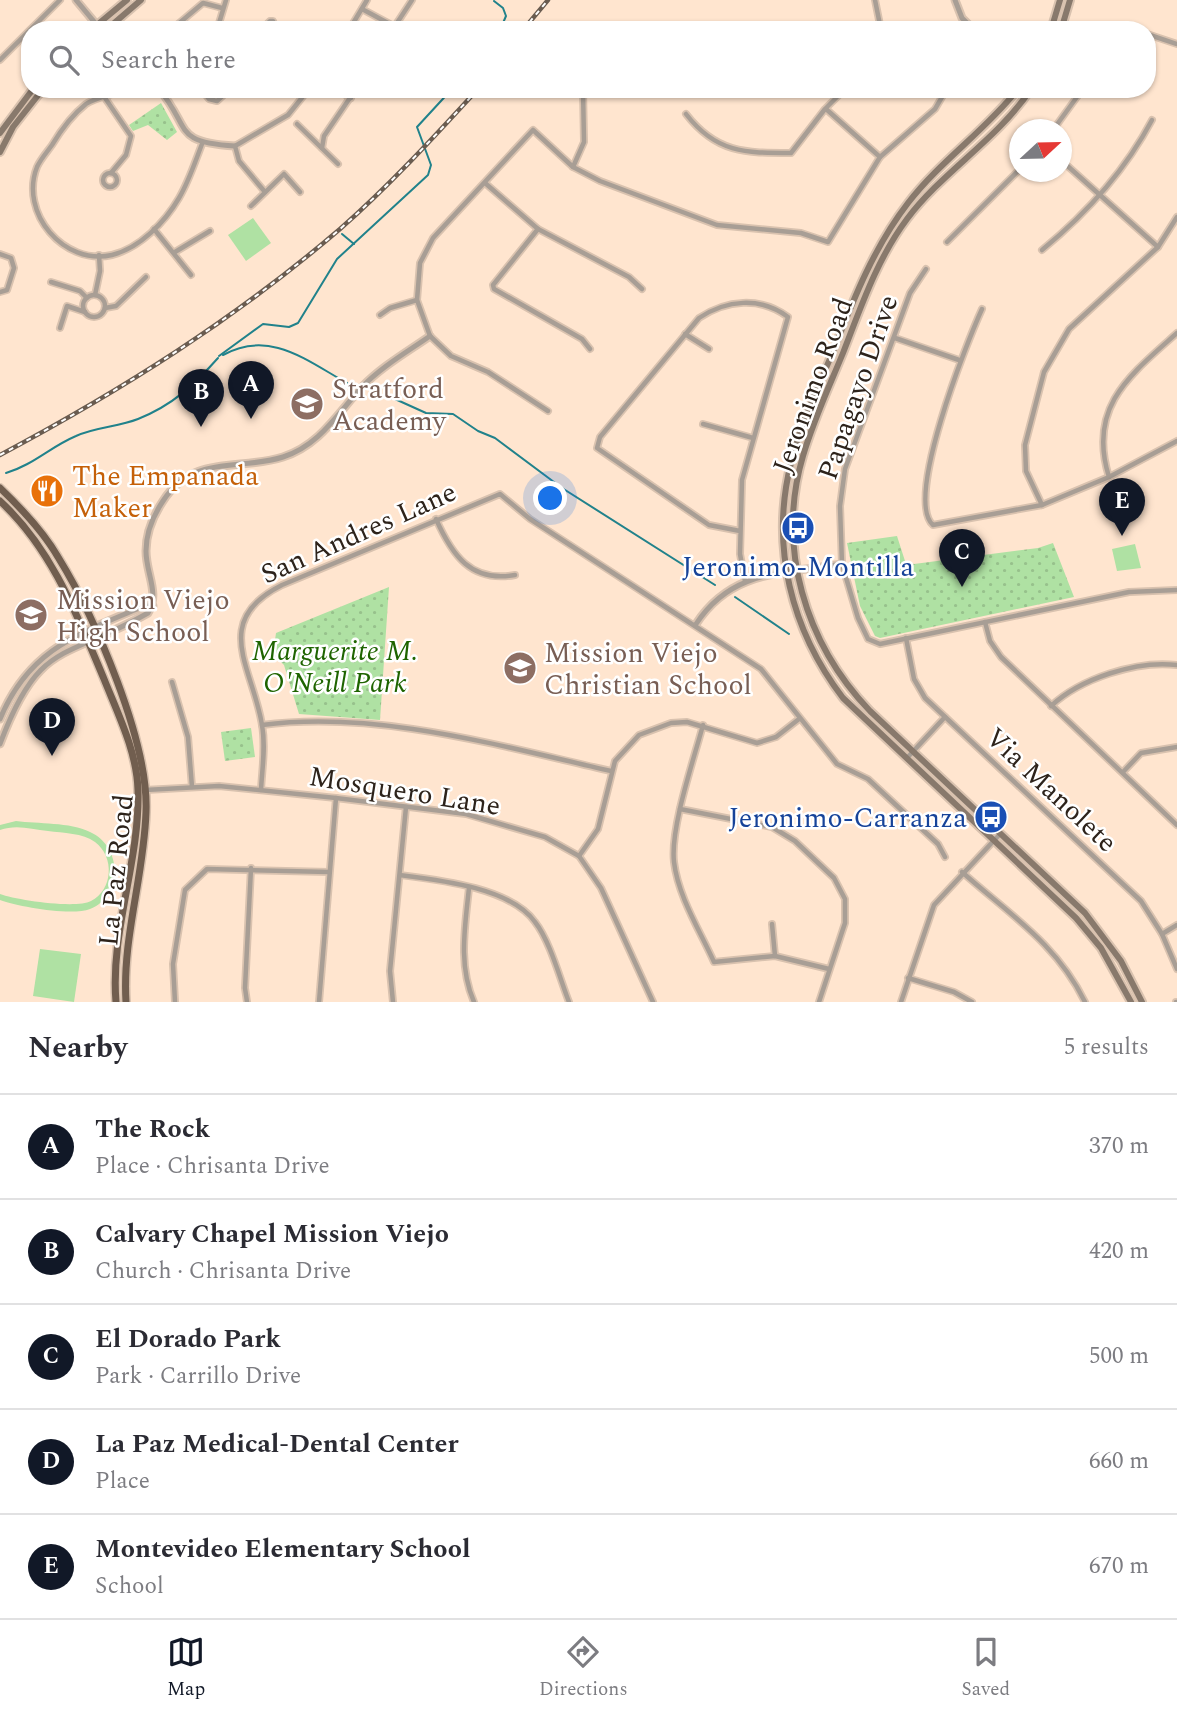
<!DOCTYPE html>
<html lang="en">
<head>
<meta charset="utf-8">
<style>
	:root { --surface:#fff; --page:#f7f7f7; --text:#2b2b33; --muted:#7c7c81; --line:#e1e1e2; --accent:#111827 }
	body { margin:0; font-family:Spectral,serif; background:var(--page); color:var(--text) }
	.compass { position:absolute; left:1009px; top:119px; width:63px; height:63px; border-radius:50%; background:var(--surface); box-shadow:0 2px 5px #0004; rotate:68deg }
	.you { position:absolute; left:551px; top:499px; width:24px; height:24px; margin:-18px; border:5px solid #fff; border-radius:50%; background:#1a73e8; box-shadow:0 0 0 10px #1a73e833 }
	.badge { display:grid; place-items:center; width:46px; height:46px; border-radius:50%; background:var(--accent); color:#fff; font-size:23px; font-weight:700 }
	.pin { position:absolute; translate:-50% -58px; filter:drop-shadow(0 2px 4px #0008) }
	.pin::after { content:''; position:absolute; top:37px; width:24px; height:21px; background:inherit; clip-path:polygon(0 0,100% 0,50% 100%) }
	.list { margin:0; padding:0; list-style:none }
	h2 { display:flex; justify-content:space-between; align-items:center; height:91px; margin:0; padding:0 28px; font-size:30px }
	h2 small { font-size:23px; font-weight:400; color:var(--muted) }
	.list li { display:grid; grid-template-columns:46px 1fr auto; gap:21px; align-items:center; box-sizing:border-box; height:105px; padding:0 28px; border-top:2px solid var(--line) }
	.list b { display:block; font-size:26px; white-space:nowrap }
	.list p { margin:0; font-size:23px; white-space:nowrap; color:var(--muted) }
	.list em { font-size:23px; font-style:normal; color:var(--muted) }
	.icon { flex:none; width:38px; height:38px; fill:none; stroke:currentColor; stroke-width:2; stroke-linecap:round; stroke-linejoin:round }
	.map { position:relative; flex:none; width:1177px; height:1002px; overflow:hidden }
	.search { position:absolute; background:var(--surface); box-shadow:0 2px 5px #0004; left:21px; right:21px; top:21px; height:77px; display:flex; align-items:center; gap:18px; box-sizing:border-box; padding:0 24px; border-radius:28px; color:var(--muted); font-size:26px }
	.sheet { height:616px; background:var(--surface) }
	nav { display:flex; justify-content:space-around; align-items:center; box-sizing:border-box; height:98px; border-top:2px solid var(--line); background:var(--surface); font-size:19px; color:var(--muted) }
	nav a { display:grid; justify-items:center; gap:4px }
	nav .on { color:var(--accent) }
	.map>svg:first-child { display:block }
	.park { fill:url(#park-dots) }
	.pitch { fill:#afe1a3 }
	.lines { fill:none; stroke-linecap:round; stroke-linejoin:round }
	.stream { stroke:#21828b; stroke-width:2 }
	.minor-casing { stroke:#d9c2af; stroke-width:8 }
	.tertiary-casing { stroke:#d9c2af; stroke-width:9 }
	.secondary-casing { stroke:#d9c2af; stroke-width:10 }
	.primary-casing { stroke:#d9c2af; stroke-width:10 }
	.minor { stroke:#a89e95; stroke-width:4.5 }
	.tertiary { stroke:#a89e95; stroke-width:5 }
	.secondary { stroke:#88796c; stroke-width:6 }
	.primary { stroke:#715e4f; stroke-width:7 }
	.rail-casing { stroke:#6a5c50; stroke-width:4.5 }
	.rail { stroke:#fff; stroke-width:2; stroke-dasharray:5; stroke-linecap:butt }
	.labels { text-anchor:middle; stroke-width:5; stroke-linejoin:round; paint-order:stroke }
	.street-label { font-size:28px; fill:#2d231b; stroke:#fff }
	.education-label { font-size:28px; fill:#785e54; stroke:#fff; text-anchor:start }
	.food-label { font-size:28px; fill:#c56008; stroke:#fff; text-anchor:start }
	.transit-label { font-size:28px; fill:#164399; stroke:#fff }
	.park-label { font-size:28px; font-style:italic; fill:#1e6400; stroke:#fff }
</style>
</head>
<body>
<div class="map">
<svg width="1177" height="1002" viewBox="0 0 1177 1002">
	<defs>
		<pattern id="park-dots" width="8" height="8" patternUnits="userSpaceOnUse" patternTransform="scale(1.75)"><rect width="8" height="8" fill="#afe1a3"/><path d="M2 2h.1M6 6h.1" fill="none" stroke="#97c18c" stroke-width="1.8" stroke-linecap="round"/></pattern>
	</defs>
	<rect width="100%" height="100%" fill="#ffe5cf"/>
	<!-- park -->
	<g class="park">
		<polygon points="161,103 177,132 167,140 148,125 133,131 129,125"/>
		<polygon points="897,536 905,561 914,564 1038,548 1053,543 1074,597 880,638 875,636 860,606 847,543"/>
		<polygon points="389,587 380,720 299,714 284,665 273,654 276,633"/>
		<polygon points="251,728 255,757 225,761 221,732"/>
	</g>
	<!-- pitch -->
	<g class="pitch">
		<polygon points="253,218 271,243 246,261 228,235"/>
		<polygon points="1135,544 1141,568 1117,571 1112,549"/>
		<path d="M16 821C38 824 70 822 90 832 122 846 124 896 90 909 72 916 19 907 0 900V894C16 900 76 909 91 901 113 890 115 857 95 842 83 833 63 833 48 831 31 829 16 824 0 830V825Z"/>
		<polygon points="40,949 81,954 74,1002 33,996"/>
	</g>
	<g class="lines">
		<!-- stream -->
		<g class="stream">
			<polyline points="494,1 503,8 506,16 500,30"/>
			<polyline points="342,234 354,244"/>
			<path d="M223 355C270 329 307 361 347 383"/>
			<polyline points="219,356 263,324 289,327 298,323 337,259 428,175 431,165 417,127 452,89"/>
			<polyline points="372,395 395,399 426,413 453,414 478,431 495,438 562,488 715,585"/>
			<path d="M6 473C33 465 50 447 76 436 95 427 118 427 138 419 173 405 194 385 218 358"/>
			<polyline points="735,597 789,634"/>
		</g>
		<defs>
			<g id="minor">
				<polyline points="875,0 881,30"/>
				<polyline points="362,9 401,30"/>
				<polyline points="395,26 412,0"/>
				<polyline points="171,30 203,3 222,8"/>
				<polyline points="217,30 226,0"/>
				<polyline points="261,30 270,21 273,21 276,30"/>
				<polyline points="349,30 367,0"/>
				<polyline points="633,30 634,29"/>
				<polyline points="1108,30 1118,25 1134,30"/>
				<polyline points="1147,34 1177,44"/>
				<polyline points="0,60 60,0"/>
				<path d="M125 89C114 95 96 97 86 104 72 115 61 130 52 145 47 152 40 160 37 167 19 213 64 266 112 255 140 248 165 222 179 198 189 181 195 162 202 144"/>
				<polyline points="201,89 209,99 217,101 230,89"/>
				<polyline points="335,89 351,98"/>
				<polyline points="105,98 131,136 126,155 111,173"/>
				<polyline points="826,109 880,157"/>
				<path d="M686 114C716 153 745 153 791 153L825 109 845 89"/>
				<polyline points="297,124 338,164"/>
				<polyline points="1053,130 1082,90"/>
				<polyline points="322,148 324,136 356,89"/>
				<polyline points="1062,161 1158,247"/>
				<polyline points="573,167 584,142 583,89"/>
				<circle cx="110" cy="180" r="7"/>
				<polyline points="485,183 538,229 629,277 642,289"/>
				<polyline points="265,192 239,161 235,146 288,115 309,89"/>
				<polyline points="251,206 284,174 300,192"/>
				<polyline points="154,229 191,275"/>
				<polyline points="538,229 493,285 494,289 582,339 590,349"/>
				<polyline points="947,242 1020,169"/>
				<path d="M1042 250C1087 213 1125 171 1152 120"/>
				<polyline points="175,252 210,231"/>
				<polyline points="0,254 11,258 14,268 7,290 0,292"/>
				<polyline points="926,269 910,293 845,469 840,506 842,564 858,618 868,639 880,644 1129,592 1177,590"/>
				<polyline points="51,282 80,291 87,298"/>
				<polyline points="95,295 100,271 99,255"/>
				<circle cx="94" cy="306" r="11"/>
				<polyline points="105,308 116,306 146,277"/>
				<path d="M982 309C967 342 904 500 933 525L1042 505 1109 477 1177 441"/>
				<polyline points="380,315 390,308 417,300"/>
				<polyline points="60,328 67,306 85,312"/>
				<polyline points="685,334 709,349"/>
				<polyline points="895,338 959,360"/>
				<polyline points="548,411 488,372 451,356 430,336 417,300 420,263 433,238 533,130 573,167 600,181 717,225 801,233 828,242 880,157 935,109 942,97"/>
				<polyline points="703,424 753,438"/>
				<path d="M1109 477C1087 407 1130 375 1177 333"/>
				<polyline points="1042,505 1026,471 1025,445 1044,372 1069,329 1158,247 1177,217"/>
				<path d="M436 519C452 555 471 583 515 575"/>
				<path d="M740 531 709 525 597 448 600 437 699 318C726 300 760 296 788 317L742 480 740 554 745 581"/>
				<polyline points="985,622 990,641 1001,657 1177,825"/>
				<polyline points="906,638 914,679 925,698 1141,901 1162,934 1177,969"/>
				<polyline points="172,682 188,737 192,787"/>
				<path d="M1051 706C1080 679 1136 660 1177 665"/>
				<path d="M262 725C377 710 500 746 611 771"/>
				<path d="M703 725C694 759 670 828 674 862 678 896 700 931 714 962L775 956 829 969"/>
				<polyline points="907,758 945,717"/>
				<polyline points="1124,771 1141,753 1177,747"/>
				<polyline points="145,790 219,786 336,798 466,814 545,837 579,856 601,888 653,1002"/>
				<path d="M261 790C262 769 266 747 262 725 253 668 210 621 282 585L500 494 530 519 761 669 837 764 868 779 938 844 945 857"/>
				<polyline points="680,809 772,827 795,841 834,878 845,899 845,923 819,1002"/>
				<polyline points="579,856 598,829 615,761 639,735 671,723 687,722 757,743 776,737 799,719"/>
				<path d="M962 872C1009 914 1057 944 1085 1002"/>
				<path d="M400 875C440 880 511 888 535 922 550 941 560 979 569 1002"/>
				<path d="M469 888C465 927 458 965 474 1002"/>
				<polyline points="772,924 775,956"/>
				<polyline points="1162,934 1177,925"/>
				<polyline points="908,978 954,992 972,1002"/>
				<polyline points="175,1002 173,964 185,890 207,869 329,872"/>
				<polyline points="247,1002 245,988 251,868"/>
				<polyline points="319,1002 336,798"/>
				<polyline points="393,1002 390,971 406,807"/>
				<polyline points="901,1002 934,905 1000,834"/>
				<polyline points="1176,1002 1177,1002"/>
			</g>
			<g id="tertiary">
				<polyline points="76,0 101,30"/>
				<polyline points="955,0 962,18 974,30"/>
				<path d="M159 89C192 129 172 142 235 146"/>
				<polyline points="1077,89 1081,91"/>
				<path d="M696 624C732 569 783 574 842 564"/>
				<path d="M0 719C29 649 78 634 144 606H153"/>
				<path d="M0 744C39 639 64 661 148 613 160 593 146 574 146 551 146 534 153 516 163 501 193 454 239 471 283 457 320 445 337 414 362 387 381 367 407 352 430 336"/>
			</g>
			<g id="secondary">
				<polyline points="91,30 127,0"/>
				<polyline points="106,30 141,0"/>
				<polyline points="1051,30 1060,0"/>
				<polyline points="1061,30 1070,0"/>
				<path d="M1018 89C985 131 940 161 908 203 874 247 854 298 834 349 819 386 800 424 791 463 770 546 791 630 843 698L1076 918 1101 948 1131 1002"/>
				<path d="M1031 89C997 140 943 171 907 219 877 259 861 307 843 353 829 387 813 421 803 456 776 547 805 643 870 711L1085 913 1121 961 1142 1002"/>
				<polyline points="0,133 33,89"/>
				<polyline points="0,152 13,127 43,89"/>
			</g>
			<g id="primary">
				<path d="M0 488C22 509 43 531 58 557 95 617 149 742 146 812 144 876 122 938 126 1002"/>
				<path d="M0 501C52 549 77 615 104 679 118 714 137 752 138 790 140 861 110 931 116 1002"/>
			</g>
		</defs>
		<!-- minor casing -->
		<use href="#minor" class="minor-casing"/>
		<!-- tertiary casing -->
		<use href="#tertiary" class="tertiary-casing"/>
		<!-- secondary casing -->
		<use href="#secondary" class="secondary-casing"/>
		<!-- primary casing -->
		<use href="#primary" class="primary-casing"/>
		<!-- minor -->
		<use href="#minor" class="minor"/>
		<!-- tertiary -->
		<use href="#tertiary" class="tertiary"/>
		<!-- secondary -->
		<use href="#secondary" class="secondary"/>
		<!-- primary -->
		<use href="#primary" class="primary"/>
		<defs>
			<g id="rail">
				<polyline points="523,30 548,0"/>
				<path d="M0 455C122 390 235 319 340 229 389 186 434 137 478 89"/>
			</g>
		</defs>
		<!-- rail casing -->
		<use href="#rail" class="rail-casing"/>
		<!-- rail -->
		<use href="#rail" class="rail"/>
	</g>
	<!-- icons -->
	<defs>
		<symbol id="school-disc" viewBox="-11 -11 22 22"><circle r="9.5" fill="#8d6e63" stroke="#fff"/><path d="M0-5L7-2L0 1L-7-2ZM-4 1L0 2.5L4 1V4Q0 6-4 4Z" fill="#fff"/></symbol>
		<symbol id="restaurant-disc" viewBox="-11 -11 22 22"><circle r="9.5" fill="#e8710a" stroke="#fff"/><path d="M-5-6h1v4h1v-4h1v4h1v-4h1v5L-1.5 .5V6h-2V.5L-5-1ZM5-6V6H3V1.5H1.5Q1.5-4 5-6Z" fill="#fff"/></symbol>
		<symbol id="bus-disc" viewBox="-11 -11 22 22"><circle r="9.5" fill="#1a4fb4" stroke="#fff"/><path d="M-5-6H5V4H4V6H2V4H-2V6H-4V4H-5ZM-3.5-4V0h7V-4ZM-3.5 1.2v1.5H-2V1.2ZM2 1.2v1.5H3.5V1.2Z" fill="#fff"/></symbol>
	</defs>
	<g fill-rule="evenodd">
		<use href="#school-disc" x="288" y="385" width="38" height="38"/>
		<use href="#restaurant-disc" x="28" y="472" width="38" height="38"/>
		<use href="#bus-disc" x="779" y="509" width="38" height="38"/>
		<use href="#school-disc" x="12" y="596" width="38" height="38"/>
		<use href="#school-disc" x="501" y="649" width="38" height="38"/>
		<use href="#bus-disc" x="972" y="798" width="38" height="38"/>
	</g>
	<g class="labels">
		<!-- street labels -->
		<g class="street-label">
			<text transform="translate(812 385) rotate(-70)" y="10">Jeronimo Road</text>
			<text transform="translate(857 387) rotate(-71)" y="10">Papagayo Drive</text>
			<text transform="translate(358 532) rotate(-24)" y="10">San Andres Lane</text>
			<text transform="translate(1052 789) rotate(43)" y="10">Via Manolete</text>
			<text transform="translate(405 790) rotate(9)" y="10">Mosquero Lane</text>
			<text transform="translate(115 870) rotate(-84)" y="10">La Paz Road</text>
		</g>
		<!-- education labels -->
		<g class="education-label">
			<text x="332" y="398">Stratford<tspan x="332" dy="32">Academy</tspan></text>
			<text x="56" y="609">Mission Viejo<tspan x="56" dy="32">High School</tspan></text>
			<text x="544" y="662">Mission Viejo<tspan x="544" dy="32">Christian School</tspan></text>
		</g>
		<!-- food labels -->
		<g class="food-label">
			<text x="72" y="485">The Empanada<tspan x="72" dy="32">Maker</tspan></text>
		</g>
		<!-- transit labels -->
		<g class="transit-label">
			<text x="798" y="576">Jeronimo-Montilla</text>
			<text x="967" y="827" text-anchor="end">Jeronimo-Carranza</text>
		</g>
		<!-- park labels -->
		<g class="park-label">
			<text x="335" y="660">Marguerite M.<tspan x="335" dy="32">O'Neill Park</tspan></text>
		</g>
	</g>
</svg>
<svg class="compass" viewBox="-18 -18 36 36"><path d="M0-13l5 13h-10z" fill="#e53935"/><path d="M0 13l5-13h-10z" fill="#7c7c81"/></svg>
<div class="you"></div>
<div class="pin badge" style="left:251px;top:419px">A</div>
<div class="pin badge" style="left:201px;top:427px">B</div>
<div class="pin badge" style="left:962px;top:587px">C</div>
<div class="pin badge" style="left:52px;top:756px">D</div>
<div class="pin badge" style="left:1122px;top:536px">E</div>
<div class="search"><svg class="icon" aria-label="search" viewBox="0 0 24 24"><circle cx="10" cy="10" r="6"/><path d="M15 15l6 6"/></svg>Search here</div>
</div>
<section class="sheet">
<h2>Nearby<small>5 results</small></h2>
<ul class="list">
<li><span class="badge">A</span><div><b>The Rock</b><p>Place · Chrisanta Drive</p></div><em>370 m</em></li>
<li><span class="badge">B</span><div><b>Calvary Chapel Mission Viejo</b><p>Church · Chrisanta Drive</p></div><em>420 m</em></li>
<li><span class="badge">C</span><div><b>El Dorado Park</b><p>Park · Carrillo Drive</p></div><em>500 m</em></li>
<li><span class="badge">D</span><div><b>La Paz Medical-Dental Center</b><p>Place</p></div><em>660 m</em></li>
<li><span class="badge">E</span><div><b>Montevideo Elementary School</b><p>School</p></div><em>670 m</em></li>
</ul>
</section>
<nav>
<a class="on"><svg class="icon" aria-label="map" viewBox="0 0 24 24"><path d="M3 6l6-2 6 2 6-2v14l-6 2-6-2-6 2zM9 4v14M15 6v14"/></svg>Map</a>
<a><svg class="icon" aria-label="directions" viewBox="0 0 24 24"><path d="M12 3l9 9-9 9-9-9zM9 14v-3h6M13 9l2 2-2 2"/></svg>Directions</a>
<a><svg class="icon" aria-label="saved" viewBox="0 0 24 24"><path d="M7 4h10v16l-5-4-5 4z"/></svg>Saved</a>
</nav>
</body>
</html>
